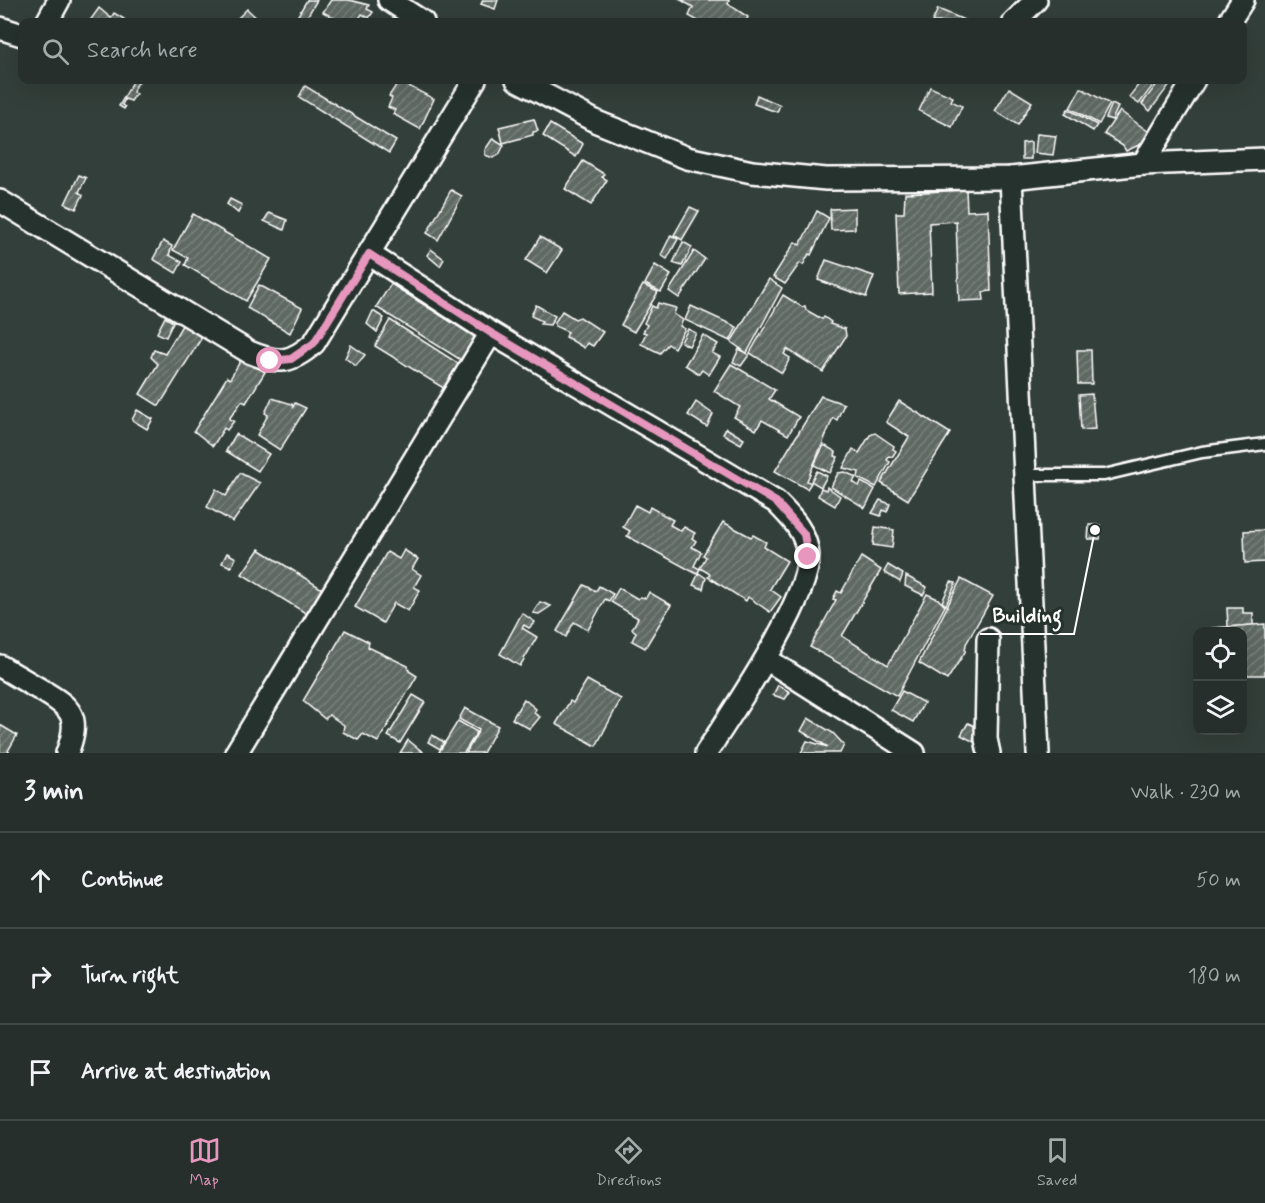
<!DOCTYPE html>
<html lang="en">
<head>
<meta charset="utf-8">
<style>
	:root { --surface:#262f2c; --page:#323b38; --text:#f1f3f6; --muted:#a4a9a9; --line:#424a48; --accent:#e797bd }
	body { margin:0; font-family:Mynerve,sans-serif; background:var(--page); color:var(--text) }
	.controls { position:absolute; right:18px; bottom:18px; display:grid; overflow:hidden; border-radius:12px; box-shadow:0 6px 24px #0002 }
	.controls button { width:54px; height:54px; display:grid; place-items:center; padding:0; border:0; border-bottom:2px solid var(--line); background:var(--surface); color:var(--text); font:30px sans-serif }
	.stop { position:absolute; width:18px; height:18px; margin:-14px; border:4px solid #e797bd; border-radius:50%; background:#fff }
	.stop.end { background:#e797bd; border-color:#fff; box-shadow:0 2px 6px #0008 }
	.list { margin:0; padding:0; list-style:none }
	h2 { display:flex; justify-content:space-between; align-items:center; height:78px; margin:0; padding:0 24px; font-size:26px }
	h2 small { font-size:20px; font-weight:400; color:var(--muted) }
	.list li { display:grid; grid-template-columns:39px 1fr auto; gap:18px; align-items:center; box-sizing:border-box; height:96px; padding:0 24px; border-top:2px solid var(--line) }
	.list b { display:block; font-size:22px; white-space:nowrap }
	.list em { font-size:20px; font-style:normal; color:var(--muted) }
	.icon { flex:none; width:33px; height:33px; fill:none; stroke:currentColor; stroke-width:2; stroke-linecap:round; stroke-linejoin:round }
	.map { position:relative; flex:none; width:1265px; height:753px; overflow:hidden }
	.search { position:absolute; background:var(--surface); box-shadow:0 6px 24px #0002; left:18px; right:18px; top:18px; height:66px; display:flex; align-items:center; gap:15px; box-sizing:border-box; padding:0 21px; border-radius:12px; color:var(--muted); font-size:22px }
	.sheet { height:366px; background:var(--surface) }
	nav { display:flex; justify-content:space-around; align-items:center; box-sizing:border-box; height:84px; border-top:2px solid var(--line); background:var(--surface); font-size:16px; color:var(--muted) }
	nav a { display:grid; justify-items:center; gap:3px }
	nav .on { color:var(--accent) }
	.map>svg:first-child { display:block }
	.building { fill:url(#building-hatch); stroke:#fff; stroke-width:1.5 }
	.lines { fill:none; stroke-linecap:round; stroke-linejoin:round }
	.lane-casing { stroke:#fff; stroke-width:15 }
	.street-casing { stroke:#fff; stroke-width:26 }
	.lane { stroke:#26332d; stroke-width:10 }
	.street { stroke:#26332d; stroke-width:21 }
	.route { stroke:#e797bd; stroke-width:8 }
	.leader { fill:none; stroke:#fff; stroke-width:2 }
	.callout-dot { fill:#fff; stroke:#26332d; stroke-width:2 }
	.callout-label { font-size:21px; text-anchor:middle; font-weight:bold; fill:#fff; stroke:#26332d; stroke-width:6; stroke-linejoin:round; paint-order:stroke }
</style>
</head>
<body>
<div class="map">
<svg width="1265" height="753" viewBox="0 0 1265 753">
	<defs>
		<pattern id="building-hatch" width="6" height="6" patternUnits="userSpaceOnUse" patternTransform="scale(1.5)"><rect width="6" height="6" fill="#5f6964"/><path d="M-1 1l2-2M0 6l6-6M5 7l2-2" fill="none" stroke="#77807b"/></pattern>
	</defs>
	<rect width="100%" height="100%" fill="#333f3a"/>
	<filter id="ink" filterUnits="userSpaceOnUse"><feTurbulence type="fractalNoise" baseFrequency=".0167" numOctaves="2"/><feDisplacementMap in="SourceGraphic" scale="12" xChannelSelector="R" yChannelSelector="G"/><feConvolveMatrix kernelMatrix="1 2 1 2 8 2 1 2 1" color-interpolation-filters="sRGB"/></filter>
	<g filter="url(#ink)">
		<!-- building -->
		<g class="building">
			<polygon points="307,0 317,0 304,22 294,22"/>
			<polygon points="331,0 349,0 369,5 367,9 373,12 369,18 362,14 357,22 341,22 323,12"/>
			<polygon points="483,0 498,0 495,9 481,4"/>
			<polygon points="681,0 729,0 728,4 748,17 746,22 700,22 689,16 693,7"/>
			<polygon points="99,8 111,18 114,13 124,19 124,22 89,22"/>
			<polygon points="247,9 261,22 234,22"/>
			<polygon points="938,9 969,22 932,22"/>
			<polygon points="134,80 141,80 135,86 133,92 136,94 131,101 125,99 122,105 125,107 124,109 119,106"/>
			<polygon points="1142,80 1157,80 1139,104 1129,97"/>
			<polygon points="1160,80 1173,80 1150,111 1142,104"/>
			<polygon points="399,81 434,99 420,129 393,114 395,110 388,107 392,98 389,96"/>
			<polygon points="305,86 396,141 389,153 299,97"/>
			<polygon points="930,87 953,97 951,101 962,106 952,127 919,111"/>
			<polygon points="1009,88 1032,102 1018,125 995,111"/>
			<polygon points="1081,88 1110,104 1099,124 1070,108"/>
			<polygon points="757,95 780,105 777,112 754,104"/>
			<polygon points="1112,104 1118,107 1112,120 1106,118"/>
			<polygon points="1068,109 1097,125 1093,131 1065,114"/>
			<polygon points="1120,111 1156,137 1126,151 1123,146 1104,134"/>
			<polygon points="534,119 538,131 533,132 533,135 503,143 499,127"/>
			<polygon points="550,124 583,144 576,157 543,136"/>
			<polygon points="1037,134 1056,136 1053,155 1035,153"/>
			<polygon points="493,138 504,145 499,155 493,158 485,155 485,150"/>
			<polygon points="1031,142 1031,159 1022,159 1022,143"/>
			<polygon points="583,161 604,174 602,177 607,180 591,205 565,189"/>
			<polygon points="79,175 86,178 79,192 83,195 76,209 65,204"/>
			<polygon points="451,190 462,196 438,240 427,233"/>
			<polygon points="966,190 967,211 988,210 991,291 983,292 984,300 959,301 956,221 929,223 932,292 899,294 896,213 904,213 905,193"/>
			<polygon points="230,199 242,205 238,213 227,204"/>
			<polygon points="690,207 699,211 682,240 674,235"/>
			<polygon points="855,208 855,229 831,230 830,209"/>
			<polygon points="817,211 829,218 811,255 809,254 803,265 800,263 785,284 773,277 795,242 800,245"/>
			<polygon points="269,213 287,220 284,230 264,221"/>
			<polygon points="193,214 271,259 246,301 185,265 188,258 173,250"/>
			<polygon points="671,235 678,239 667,259 661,255"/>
			<polygon points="540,237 562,250 547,273 526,260"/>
			<polygon points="163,241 172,246 169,255 182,262 176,273 153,259"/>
			<polygon points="683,242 692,247 682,266 673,263"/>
			<polygon points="431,249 444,259 440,266 427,255"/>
			<polygon points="694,251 705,259 679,298 669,291"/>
			<polygon points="826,260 874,276 866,297 818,280"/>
			<polygon points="655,265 671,275 661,292 645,284"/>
			<polygon points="769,279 782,288 747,353 731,342"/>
			<polygon points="391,284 477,338 464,362 376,307"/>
			<polygon points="259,285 302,308 290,333 247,308"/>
			<polygon points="643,285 658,292 634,332 621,325"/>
			<polygon points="783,295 802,307 805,306 806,310 822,319 824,317 831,322 830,324 845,329 846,336 823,372 787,349 784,354 790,358 782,373 750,353"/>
			<polygon points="658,303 676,308 674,314 683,320 680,326 685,329 674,348 668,344 660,353 641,344 646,333 643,332 647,325 644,323 652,306 656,308"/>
			<polygon points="536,305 555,316 550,325 540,324 542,321 531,316"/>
			<polygon points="691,306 737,327 730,341 685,320"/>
			<polygon points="373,311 384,318 377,332 367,324"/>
			<polygon points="562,311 575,319 580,317 603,332 593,346 587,343 584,348 566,337 568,332 555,326 555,322"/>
			<polygon points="165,317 173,322 166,337 157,333"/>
			<polygon points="390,320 459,364 445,389 375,346"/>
			<polygon points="184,322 204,334 159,406 140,394 158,364 151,357 154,350 165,354"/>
			<polygon points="688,329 696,333 689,346 681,342"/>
			<polygon points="703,335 718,344 712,353 720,357 709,375 702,370 699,374 685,365"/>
			<polygon points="351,345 365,355 356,366 345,358"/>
			<polygon points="739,349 749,355 741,366 733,362"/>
			<polygon points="1077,350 1091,350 1092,384 1078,384"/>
			<polygon points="242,358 265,372 246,403 242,401 229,419 234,421 227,430 224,428 213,446 194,431 227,377 230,379"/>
			<polygon points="731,364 775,390 769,399 799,417 788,435 762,420 756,430 734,417 740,407 714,391"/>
			<polygon points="1092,394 1095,429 1081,430 1079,395"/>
			<polygon points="821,396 844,404 837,420 833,418 807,481 811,483 807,489 775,471"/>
			<polygon points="272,398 292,404 293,407 295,403 306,408 280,450 257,435 268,415 265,413"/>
			<polygon points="899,401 950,433 908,500 881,483 909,437 886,422"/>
			<polygon points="696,402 713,414 707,427 688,415"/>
			<polygon points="137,410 153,419 147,429 132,420"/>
			<polygon points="726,428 744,439 741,444 723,434"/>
			<polygon points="875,433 894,446 893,449 896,451 892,457 889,456 887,460 890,462 876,487 858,478 859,472 843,468 853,449 859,453 870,435"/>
			<polygon points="236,434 269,454 258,471 226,451"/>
			<polygon points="824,445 836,452 835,456 838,457 830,473 814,465"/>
			<polygon points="817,471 827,476 821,487 811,481"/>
			<polygon points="845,472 856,477 853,482 859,486 861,482 875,489 865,508 831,487 838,473"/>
			<polygon points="240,473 260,483 233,522 207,507 216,489 226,496"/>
			<polygon points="827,487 840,496 835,506 818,496 821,488 826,490"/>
			<polygon points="880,500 890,504 887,512 883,510 881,516 872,513"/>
			<polygon points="635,505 648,512 650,507 673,520 670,525 681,531 684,527 695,533 692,538 696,541 692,547 701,552 694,566 700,569 697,574 627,536 630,531 623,527"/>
			<polygon points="723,522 751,537 753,535 766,542 764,547 787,561 770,589 781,597 770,612 748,597 746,601 708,577 710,574 700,568 706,557 703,555"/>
			<polygon points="1089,525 1101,525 1100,539 1088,539"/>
			<polygon points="875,527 894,530 892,548 873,545"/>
			<polygon points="1265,530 1265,562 1245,563 1244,531"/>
			<polygon points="259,549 327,592 312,617 242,574"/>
			<polygon points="404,550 418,559 412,569 421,575 414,587 420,590 408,611 394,603 383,623 355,607 387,552 399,559"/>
			<polygon points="227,553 236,558 231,567 222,563"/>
			<polygon points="861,557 881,570 842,636 888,665 927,594 938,599 945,606 897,696 810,647 836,600 833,599 837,591 841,593"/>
			<polygon points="888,565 903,574 900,582 884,572"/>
			<polygon points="699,573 706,578 703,589 693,585"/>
			<polygon points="906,576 927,587 923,595 905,586"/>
			<polygon points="961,579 993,596 966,644 965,652 947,680 919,663"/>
			<polygon points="951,582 956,583 946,605 942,602"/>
			<polygon points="584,585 596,591 599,586 613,594 609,601 605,599 588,630 574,622 566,637 557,631"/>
			<polygon points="619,588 638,599 640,597 646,598 649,592 671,605 645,648 632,641 636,632 632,629 638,618 611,602"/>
			<polygon points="540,602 551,606 539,614 533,613"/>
			<polygon points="1227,608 1243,608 1243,613 1253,613 1253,625 1228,627"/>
			<polygon points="522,613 535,622 529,628 524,625 522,628 537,637 520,666 500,654"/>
			<polygon points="1265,624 1265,675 1242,675 1242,632 1212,632 1212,628"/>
			<polygon points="345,630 369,642 368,647 408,666 409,671 417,676 378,742 363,734 358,740 343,732 344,725 329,715 325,719 303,701"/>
			<polygon points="587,680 621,699 596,746 556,724 570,701 573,703"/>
			<polygon points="778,685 790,692 785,699 773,695"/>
			<polygon points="902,691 924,703 913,722 891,710"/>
			<polygon points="413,695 425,702 400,743 388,736"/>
			<polygon points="524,699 536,709 534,713 540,717 530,729 512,719"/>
			<polygon points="465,708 498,726 483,753 466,753 479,730 459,719"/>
			<polygon points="808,718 833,733 844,745 840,753 801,753 807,741 828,747 801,731"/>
			<polygon points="458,721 477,732 464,753 441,753 439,752"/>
			<polygon points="968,723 981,729 974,742 961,735"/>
			<polygon points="0,725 17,735 8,751 11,753 0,753"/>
			<polygon points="432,735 444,742 440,749 428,742"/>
			<polygon points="408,740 424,753 400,753"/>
		</g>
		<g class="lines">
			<defs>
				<polyline id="lane" points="1025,475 1104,475 1202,452 1265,444"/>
				<g id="street">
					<polyline points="389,0 423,22"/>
					<polyline points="47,22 59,0"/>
					<polyline points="1014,22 1036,0"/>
					<polyline points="1229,22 1243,0"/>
					<polyline points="0,28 22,35"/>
					<polyline points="517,80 597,122 687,158 752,172 826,179 1011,178 1143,164 1265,159"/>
					<polyline points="1143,164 1194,80"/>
					<polyline points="1011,178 1038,753"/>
					<path d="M0 201 249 352C278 364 290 364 314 343L475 80"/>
					<polyline points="369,254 491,333"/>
					<polyline points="988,639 986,739 989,753"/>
					<polyline points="766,659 914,753"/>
					<path d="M0 666C14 674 27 682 41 690 72 708 81 716 67 753"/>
					<path d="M236 753 491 333 776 502C792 518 806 532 808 555 811 598 731 714 706 753"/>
				</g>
			</defs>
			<!-- lane casing -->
			<use href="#lane" class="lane-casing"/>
			<!-- street casing -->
			<use href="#street" class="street-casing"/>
			<!-- lane -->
			<use href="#lane" class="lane"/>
			<!-- street -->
			<use href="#street" class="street"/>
		</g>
	</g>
	<g class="lines" filter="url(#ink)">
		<!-- route -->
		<polyline class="route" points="270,361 291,359 314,343 369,254 491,333 776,502 804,534 808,557"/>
	</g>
	<!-- callouts -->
	<path class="leader" d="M1095 530L1074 634H980"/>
	<circle class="callout-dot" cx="1095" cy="530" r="6"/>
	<g class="callout-label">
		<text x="1027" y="622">Building</text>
	</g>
</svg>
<div class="controls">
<button><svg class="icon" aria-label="locate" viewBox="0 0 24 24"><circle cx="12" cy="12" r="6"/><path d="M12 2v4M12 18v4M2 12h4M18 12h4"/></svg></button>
<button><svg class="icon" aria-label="layers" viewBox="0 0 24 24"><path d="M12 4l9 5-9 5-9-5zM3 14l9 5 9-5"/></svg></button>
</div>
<div class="stop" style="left:270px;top:361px"></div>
<div class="stop end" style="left:808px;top:557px"></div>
<div class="search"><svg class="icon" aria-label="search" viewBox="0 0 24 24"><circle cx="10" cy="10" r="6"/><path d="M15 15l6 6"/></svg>Search here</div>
</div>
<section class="sheet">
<h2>3 min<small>Walk · 230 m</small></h2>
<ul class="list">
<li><svg class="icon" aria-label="ahead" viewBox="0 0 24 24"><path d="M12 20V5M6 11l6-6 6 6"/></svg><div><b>Continue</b></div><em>50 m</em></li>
<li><svg class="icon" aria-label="right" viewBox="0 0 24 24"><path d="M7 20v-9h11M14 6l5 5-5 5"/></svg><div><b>Turn right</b></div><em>180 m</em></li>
<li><svg class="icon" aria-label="arrive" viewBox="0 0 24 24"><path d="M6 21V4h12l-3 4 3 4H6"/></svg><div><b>Arrive at destination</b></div></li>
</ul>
</section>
<nav>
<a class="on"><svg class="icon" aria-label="map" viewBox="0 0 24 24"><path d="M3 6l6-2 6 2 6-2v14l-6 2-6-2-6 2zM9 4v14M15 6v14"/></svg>Map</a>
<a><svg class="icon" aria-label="directions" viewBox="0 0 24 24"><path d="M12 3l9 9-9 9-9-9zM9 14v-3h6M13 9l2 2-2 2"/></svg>Directions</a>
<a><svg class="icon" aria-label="saved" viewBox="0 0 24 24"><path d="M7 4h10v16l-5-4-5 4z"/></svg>Saved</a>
</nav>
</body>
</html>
